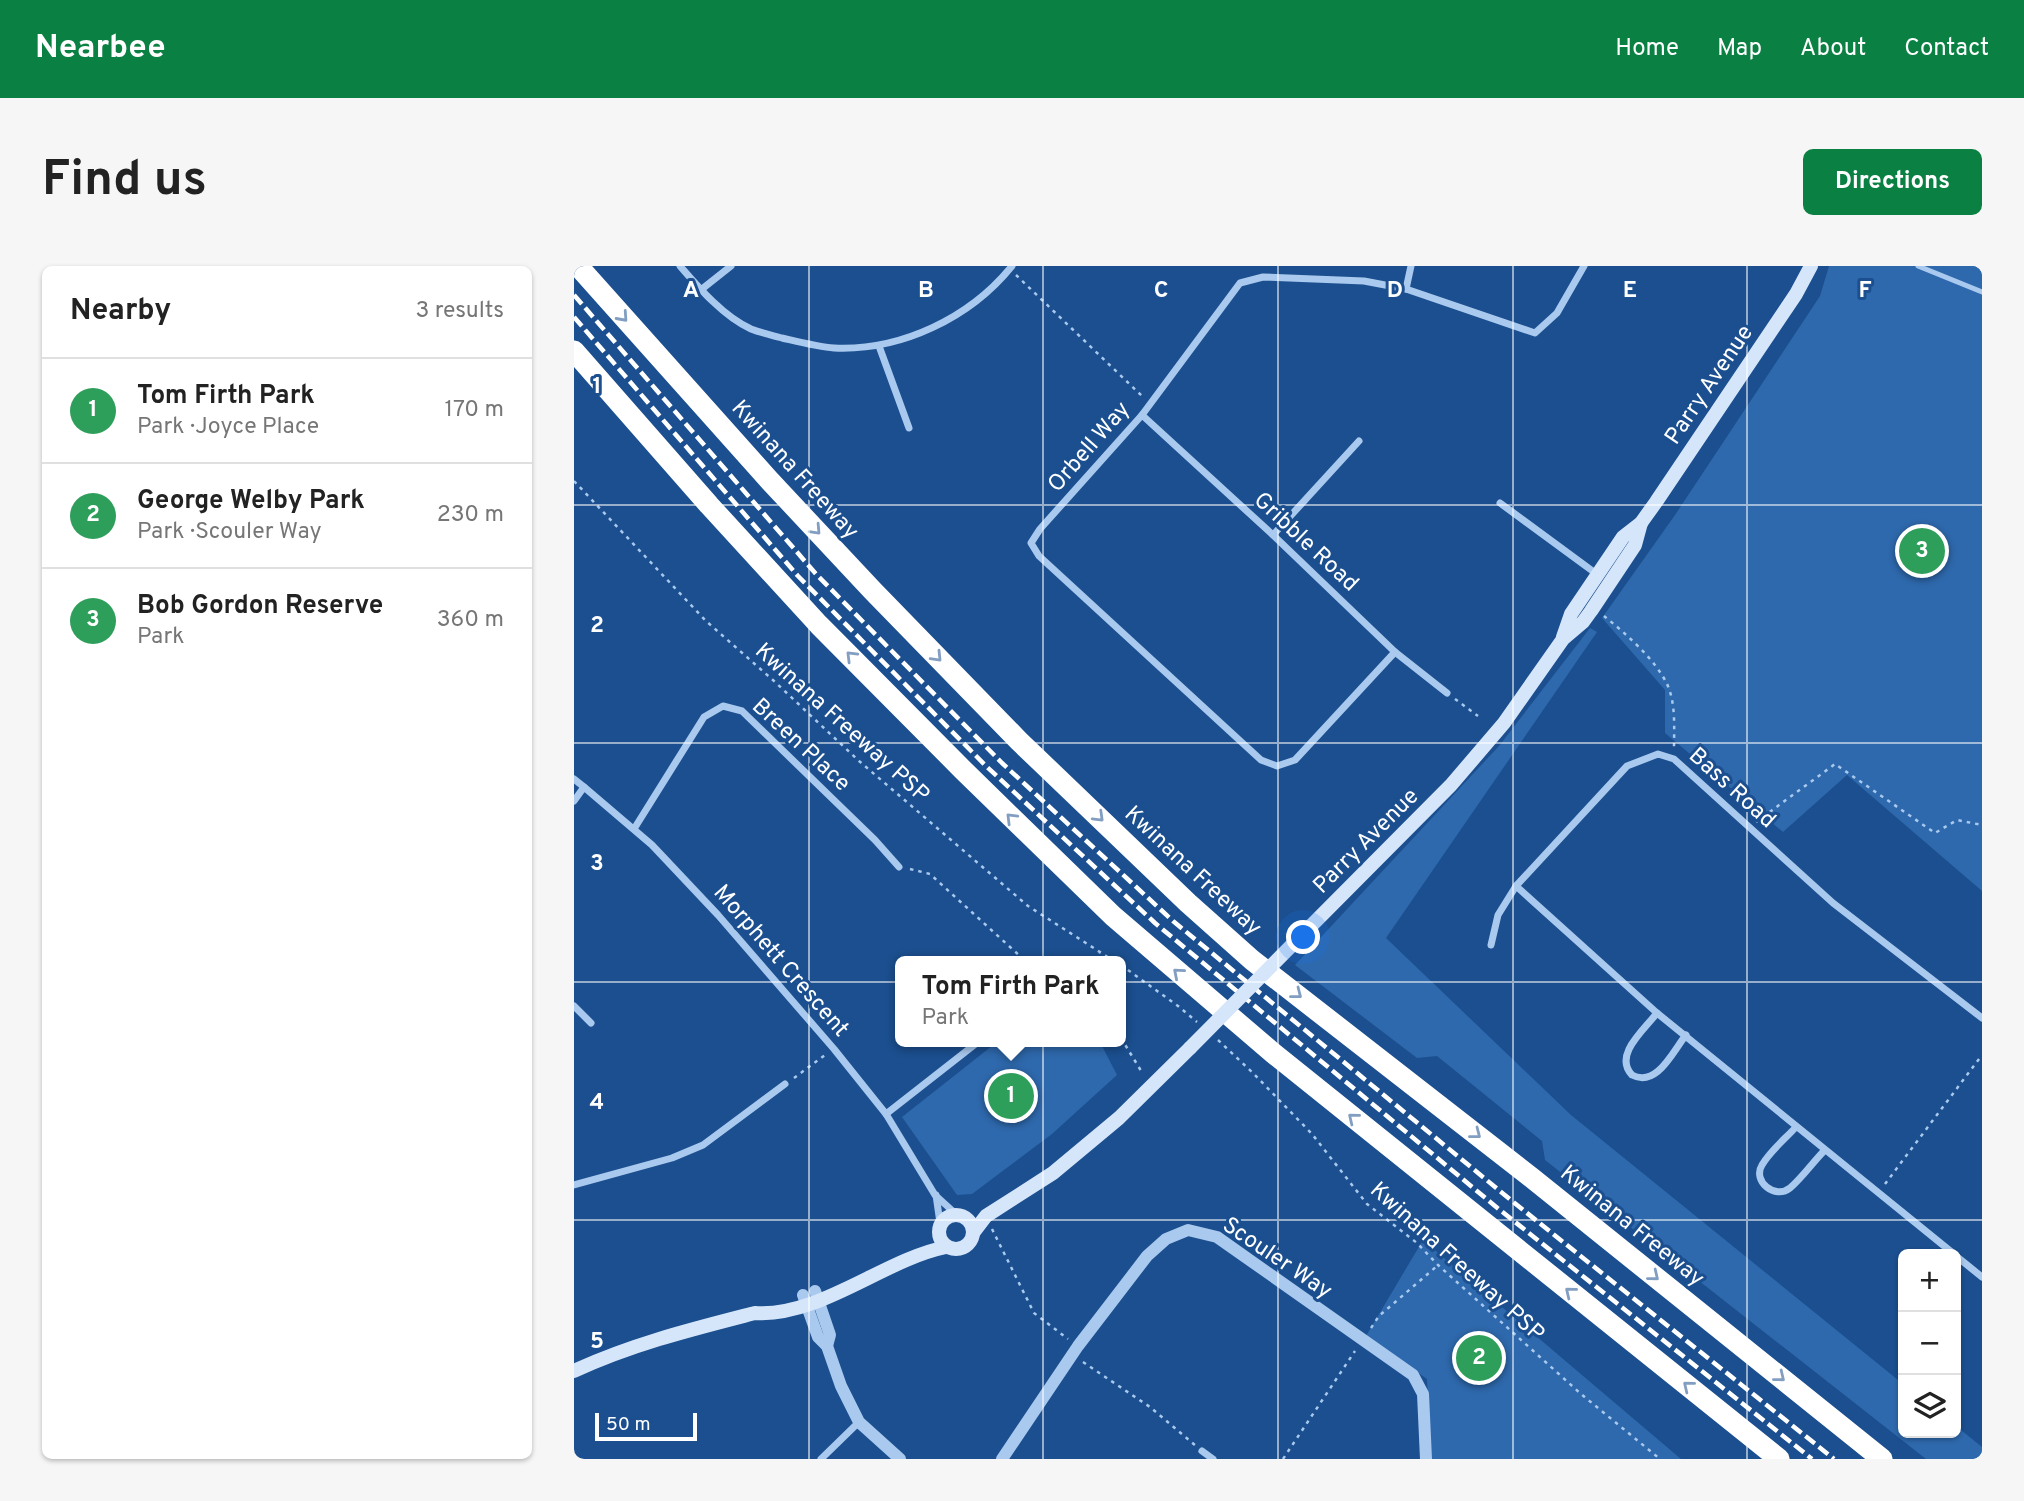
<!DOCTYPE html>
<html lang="en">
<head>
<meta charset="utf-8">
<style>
	:root { --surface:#fff; --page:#f6f6f6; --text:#222; --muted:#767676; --line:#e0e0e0; --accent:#0b8043 }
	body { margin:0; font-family:Overpass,sans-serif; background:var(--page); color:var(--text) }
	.controls { position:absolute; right:21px; bottom:21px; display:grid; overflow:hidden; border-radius:10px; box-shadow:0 2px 5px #0004 }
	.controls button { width:63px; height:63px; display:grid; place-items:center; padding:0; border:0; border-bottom:2px solid var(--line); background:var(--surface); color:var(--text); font:35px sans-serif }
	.scale { position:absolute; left:21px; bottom:18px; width:102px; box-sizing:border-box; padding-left:7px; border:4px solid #fff; border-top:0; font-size:19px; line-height:24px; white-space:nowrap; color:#fff; -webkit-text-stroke:5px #1b4f8f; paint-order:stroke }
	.you { position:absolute; left:730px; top:672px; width:24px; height:24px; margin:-18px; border:5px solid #fff; border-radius:50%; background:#1a73e8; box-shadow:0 0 0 10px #1a73e833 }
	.badge { display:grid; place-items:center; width:46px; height:46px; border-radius:50%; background:var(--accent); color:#fff; font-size:23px; font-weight:700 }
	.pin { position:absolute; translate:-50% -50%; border:4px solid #fff; box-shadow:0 2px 7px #0006 }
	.popup { position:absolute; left:321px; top:690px; width:231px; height:91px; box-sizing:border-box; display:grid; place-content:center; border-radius:10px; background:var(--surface); filter:drop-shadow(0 2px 5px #0005); font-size:23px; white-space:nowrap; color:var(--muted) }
	.popup b { font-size:26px; color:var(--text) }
	.popup::after { content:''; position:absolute; left:50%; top:100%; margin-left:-14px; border:14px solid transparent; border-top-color:var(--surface) }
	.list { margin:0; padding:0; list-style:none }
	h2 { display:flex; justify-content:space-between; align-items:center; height:91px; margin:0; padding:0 28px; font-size:30px }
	h2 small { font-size:23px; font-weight:400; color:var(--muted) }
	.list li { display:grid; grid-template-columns:46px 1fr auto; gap:21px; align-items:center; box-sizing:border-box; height:105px; padding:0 28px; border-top:2px solid var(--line) }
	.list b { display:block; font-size:26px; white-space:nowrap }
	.list p { margin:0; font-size:23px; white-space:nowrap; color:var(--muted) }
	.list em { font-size:23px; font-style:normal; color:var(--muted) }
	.icon { flex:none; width:38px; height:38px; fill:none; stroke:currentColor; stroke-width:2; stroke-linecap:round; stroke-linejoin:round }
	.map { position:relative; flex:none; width:1408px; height:1193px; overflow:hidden; border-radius:10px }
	header { display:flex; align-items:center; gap:42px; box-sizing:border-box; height:98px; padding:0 35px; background:var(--accent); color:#fff }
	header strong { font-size:33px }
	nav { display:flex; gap:38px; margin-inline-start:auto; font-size:24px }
	.intro { display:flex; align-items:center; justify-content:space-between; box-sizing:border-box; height:168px; padding:0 42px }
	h1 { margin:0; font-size:49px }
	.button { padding:18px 32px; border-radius:10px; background:var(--accent); color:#fff; font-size:24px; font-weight:700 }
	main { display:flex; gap:42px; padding:0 42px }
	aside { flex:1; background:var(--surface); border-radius:10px; box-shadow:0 2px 5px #0004 }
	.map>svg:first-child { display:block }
	.green { fill:#2e69ad }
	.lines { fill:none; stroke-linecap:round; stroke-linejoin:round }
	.path { stroke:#a9c9ee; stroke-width:2.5; stroke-dasharray:3.5 5; stroke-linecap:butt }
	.service { stroke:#a9c9ee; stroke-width:5 }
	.minor { stroke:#a9c9ee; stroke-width:7 }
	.tertiary { stroke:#a9c9ee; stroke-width:12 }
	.secondary { stroke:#d6e6fa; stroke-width:14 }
	.motorway { stroke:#fff; stroke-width:21 }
	.rail { stroke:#fff; stroke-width:4.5; stroke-dasharray:12 5; stroke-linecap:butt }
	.secondary-bridge { stroke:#d6e6fa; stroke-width:14 }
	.oneway { stroke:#829ec1 }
	.grid { fill:none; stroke:#fff; stroke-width:2; stroke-opacity:0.55 }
	.labels { text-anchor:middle; stroke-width:6; stroke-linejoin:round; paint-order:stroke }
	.street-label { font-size:23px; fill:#fff; stroke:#1b4f8f }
	.grid-label { font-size:23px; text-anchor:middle; font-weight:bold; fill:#fff; stroke:#1b4f8f; stroke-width:6; stroke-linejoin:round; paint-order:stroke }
</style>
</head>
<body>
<header>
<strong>Nearbee</strong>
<nav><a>Home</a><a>Map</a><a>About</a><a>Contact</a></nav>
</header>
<div class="intro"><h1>Find us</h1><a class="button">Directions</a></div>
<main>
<aside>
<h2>Nearby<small>3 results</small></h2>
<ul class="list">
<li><span class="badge" style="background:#2e9e5b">1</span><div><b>Tom Firth Park</b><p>Park · Joyce Place</p></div><em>170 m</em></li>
<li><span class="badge" style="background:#2e9e5b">2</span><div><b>George Welby Park</b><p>Park · Scouler Way</p></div><em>230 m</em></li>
<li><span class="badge" style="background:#2e9e5b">3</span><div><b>Bob Gordon Reserve</b><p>Park</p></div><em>360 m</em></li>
</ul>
</aside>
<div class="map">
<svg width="1408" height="1193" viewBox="0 0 1408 1193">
	<rect width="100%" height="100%" fill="#1b4f8f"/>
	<!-- green -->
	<g class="green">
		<polygon points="1255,0 1408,0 1408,625 1273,509 1209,566 1091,467 1091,424 1028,352 1101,249 1246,30"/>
		<polygon points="1016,362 1023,366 812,672 997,849 1329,1118 1329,1167 1382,1167 1382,1160 1408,1181 1408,1193 1352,1193 971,894 968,875 863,790 843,792 721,699 925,480"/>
		<polygon points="423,776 526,776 543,809 478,868 398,928 383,929 328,851"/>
		<polygon points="849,974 1107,1193 857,1193 853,1113 792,1070"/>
	</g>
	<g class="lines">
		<!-- path -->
		<g class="path">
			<polyline points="442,9 569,131"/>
			<polyline points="0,215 132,355 200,415 285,495 454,640 540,695"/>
			<path d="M1030 350C1051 367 1081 393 1093 418 1102 437 1100 462 1100 482"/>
			<polyline points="881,433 904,450"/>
			<polyline points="1182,556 1261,498 1361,567 1383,554 1408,559"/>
			<polyline points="336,603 356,608 447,691 446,695"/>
			<polyline points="521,695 525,687"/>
			<polyline points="547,699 604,740 623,756"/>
			<polyline points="547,772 569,808"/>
			<polyline points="644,774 679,807 738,868 793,938 843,977 864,999 1007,1128 1086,1193"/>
			<polyline points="220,812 251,789"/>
			<polyline points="1311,918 1408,789"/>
			<polyline points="418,963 460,1047 494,1073"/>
			<polyline points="797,1062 805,1050 863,1000"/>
			<polyline points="509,1096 576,1141 622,1180"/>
			<polyline points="709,1193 781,1085"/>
		</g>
		<!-- service -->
		<polyline class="service" points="1344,0 1408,26"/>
		<!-- minor -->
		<g class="minor">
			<path d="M106 0C125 22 150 51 177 63 187 67 198 69 208 72 225 76 244 81 260 82 327 85 396 52 438 0"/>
			<polyline points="128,23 157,0"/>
			<polyline points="832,23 837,0"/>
			<polyline points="305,80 335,162"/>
			<polyline points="568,149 699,269 821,386 873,427"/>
			<polyline points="926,237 1024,309"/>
			<polyline points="699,269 785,175"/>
			<polyline points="821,386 721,494 703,500 687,494 465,290 457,277 466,263 568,149 666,17 689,11 790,15 832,23 961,67 983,47 1010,0"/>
			<polyline points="0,513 10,521"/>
			<polyline points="0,535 10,521 78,579 144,649 260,783 312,848 361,929 383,949"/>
			<polyline points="60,563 130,451 149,440 168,445 301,574 325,601"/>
			<polyline points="942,620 1083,747 1380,988"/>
			<polyline points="917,679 924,649 942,620 1053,500 1084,488 1100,493 1259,637 1408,752"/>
			<polyline points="0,740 17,757"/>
			<path d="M1083 747C1070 764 1039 789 1058 809 1083 822 1099 785 1112 769"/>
			<polyline points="312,848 404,776"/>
			<path d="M1222 861C1211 873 1196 885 1188 899 1178 915 1201 934 1216 922 1228 912 1239 896 1250 885"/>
			<polyline points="0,919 98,892 129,879 211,818"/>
			<polyline points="362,929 366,957"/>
			<polyline points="1382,990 1408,1011"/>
			<polyline points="628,1185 639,1193"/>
			<polyline points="247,1193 285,1156"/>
		</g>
		<!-- tertiary -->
		<g class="tertiary">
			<polyline points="241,1025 256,1069 253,1080"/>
			<polyline points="229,1029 244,1071 253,1080 267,1120 285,1156 326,1193"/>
			<polyline points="428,1193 504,1080 573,990 592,973 614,964 643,971 839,1109 849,1128 852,1193"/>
		</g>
		<!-- secondary -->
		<g class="secondary">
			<polyline points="989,371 997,348 1049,271 1067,257 1082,236 1222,28 1237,0"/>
			<polyline points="721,676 877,519 930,457 989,373 1009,356 1017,345 1061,279 1067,257"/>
			<circle cx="382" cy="966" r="17"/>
			<polyline points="399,967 412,950 479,907 545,852 616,782"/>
			<path d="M0 1105C58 1078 119 1063 181 1047 246 1051 309 994 372 981"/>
		</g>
		<!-- motorway -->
		<g class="motorway">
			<polyline points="4,0 196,215 299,325 445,475 614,637 678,694 958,912 1308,1193"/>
			<polyline points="0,85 135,239 245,359 389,504 539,650 699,787 1205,1193"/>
		</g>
		<!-- rail -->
		<g class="rail">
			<polyline points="0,29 242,308 428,497 599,655 938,935 1260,1193"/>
			<polyline points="0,51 224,310 412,500 581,657 921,940 1238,1193"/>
		</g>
		<!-- secondary-bridge -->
		<polyline class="secondary-bridge" points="616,782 721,676"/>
	</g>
	<!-- one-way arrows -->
	<defs><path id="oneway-chevron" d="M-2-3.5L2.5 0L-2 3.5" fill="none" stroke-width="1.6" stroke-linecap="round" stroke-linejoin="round" transform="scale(1.75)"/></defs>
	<g class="oneway">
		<use href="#oneway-chevron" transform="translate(49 51) rotate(48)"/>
		<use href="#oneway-chevron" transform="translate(242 264) rotate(47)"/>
		<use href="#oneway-chevron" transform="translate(277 390) rotate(-135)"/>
		<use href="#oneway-chevron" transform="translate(363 391) rotate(46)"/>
		<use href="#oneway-chevron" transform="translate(525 551) rotate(44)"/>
		<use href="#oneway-chevron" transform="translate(437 552) rotate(-135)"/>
		<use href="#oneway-chevron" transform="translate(604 707) rotate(-139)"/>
		<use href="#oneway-chevron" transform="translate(723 728) rotate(38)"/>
		<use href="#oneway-chevron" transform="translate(779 852) rotate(-141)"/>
		<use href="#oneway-chevron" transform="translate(902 868) rotate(38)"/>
		<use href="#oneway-chevron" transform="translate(1080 1010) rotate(39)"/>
		<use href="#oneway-chevron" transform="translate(996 1026) rotate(-141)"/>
		<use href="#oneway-chevron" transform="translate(1206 1111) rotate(39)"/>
		<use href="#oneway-chevron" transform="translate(1114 1120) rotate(-141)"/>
	</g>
	<!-- grid -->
	<path class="grid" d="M235 0V1193M469 0V1193M704 0V1193M939 0V1193M1173 0V1193M0 239H1408M0 477H1408M0 716H1408M0 954H1408"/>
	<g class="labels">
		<!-- street labels -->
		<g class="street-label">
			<text transform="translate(1134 118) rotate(-56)" y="8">Parry Avenue</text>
			<text transform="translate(514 180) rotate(-49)" y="8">Orbell Way</text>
			<text transform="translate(222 203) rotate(48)" y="8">Kwinana Freeway</text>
			<text transform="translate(733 275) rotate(43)" y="8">Gribble Road</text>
			<text transform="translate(269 456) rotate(42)" y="8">Kwinana Freeway PSP</text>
			<text transform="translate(228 478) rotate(43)" y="8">Breen Place</text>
			<text transform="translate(1159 521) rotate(42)" y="8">Bass Road</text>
			<text transform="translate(791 574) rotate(-45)" y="8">Parry Avenue</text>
			<text transform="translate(620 604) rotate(43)" y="8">Kwinana Freeway</text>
			<text transform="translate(208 694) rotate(49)" y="8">Morphett Crescent</text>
			<text transform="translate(1059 959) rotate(39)" y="8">Kwinana Freeway</text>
			<text transform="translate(704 991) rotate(34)" y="8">Scouler Way</text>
			<text transform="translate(884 995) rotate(42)" y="8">Kwinana Freeway PSP</text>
		</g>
	</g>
	<g class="grid-label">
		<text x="117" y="31">A</text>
		<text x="352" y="31">B</text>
		<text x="587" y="31">C</text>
		<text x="821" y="31">D</text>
		<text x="1056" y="31">E</text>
		<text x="1291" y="31">F</text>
		<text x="23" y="127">1</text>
		<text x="23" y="366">2</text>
		<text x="23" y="604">3</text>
		<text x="23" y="843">4</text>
		<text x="23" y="1082">5</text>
	</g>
</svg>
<div class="controls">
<button>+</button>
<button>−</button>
<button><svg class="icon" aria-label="layers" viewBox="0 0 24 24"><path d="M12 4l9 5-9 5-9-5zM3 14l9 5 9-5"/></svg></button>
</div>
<div class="scale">50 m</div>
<div class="you"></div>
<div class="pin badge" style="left:437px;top:830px;background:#2e9e5b">1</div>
<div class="popup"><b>Tom Firth Park</b>Park</div>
<div class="pin badge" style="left:905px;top:1092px;background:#2e9e5b">2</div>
<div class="pin badge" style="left:1348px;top:285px;background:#2e9e5b">3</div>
</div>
</main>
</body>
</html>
